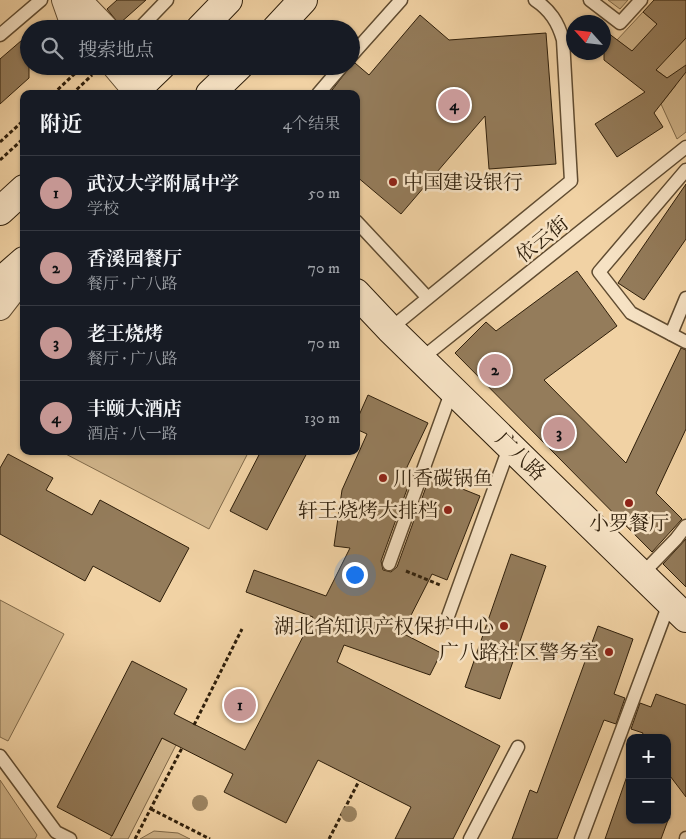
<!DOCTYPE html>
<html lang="zh">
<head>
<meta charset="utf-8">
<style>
	:root { --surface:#171b24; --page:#242831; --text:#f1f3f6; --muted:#9ea1a6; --line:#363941; --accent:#c59692 }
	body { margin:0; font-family:"IM FELL DW Pica","Noto Serif SC",serif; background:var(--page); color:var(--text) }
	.controls { position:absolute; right:15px; bottom:15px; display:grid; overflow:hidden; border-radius:10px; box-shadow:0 1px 4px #0004 }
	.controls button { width:45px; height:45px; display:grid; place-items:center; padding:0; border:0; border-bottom:1px solid var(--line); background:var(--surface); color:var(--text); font:25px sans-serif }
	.compass { position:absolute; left:566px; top:15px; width:45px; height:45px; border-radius:50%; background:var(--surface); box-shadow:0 1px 4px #0004; rotate:297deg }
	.you { position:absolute; left:354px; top:574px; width:18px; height:18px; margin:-12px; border:4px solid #fff; border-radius:50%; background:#1a73e8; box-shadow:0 0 0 8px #1a73e833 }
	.badge { display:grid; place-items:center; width:32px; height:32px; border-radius:50%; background:var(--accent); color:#111; font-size:16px; font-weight:700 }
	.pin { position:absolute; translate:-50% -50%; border:2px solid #fff; box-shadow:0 1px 5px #0006 }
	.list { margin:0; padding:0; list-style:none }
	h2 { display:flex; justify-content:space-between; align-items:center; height:65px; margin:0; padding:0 20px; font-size:21px }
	h2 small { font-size:16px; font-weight:400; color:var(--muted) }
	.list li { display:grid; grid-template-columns:32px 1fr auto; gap:15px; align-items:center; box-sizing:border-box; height:75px; padding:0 20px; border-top:1px solid var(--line) }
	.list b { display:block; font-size:19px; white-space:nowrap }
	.list p { margin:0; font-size:16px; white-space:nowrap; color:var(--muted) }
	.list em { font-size:16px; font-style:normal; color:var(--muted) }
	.icon { flex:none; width:28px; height:28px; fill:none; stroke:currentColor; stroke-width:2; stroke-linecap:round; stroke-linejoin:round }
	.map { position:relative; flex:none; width:686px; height:839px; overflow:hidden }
	.search { position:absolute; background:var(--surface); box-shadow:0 1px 4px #0004; left:20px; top:20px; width:340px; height:55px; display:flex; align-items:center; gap:12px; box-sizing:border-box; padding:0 18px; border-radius:28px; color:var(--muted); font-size:19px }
	.panel { position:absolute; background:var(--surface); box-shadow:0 1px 4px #0004; left:20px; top:90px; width:340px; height:365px; border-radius:10px }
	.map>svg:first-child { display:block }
	.green { fill:#d0b48a; stroke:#806a4a }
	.building { fill:#947c5b; stroke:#2f1f0b }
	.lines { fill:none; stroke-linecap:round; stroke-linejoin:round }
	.lane-casing { stroke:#604c31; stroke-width:15 }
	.street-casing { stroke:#604c31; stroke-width:26 }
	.secondary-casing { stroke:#2f1f0b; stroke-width:30 }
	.path { stroke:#2f1f0b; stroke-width:3; stroke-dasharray:4 2.5; stroke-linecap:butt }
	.lane { stroke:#f6e2c4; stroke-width:12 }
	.street { stroke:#f6e2c4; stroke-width:24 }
	.secondary { stroke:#f6e2c4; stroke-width:28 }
	.tree { fill:#9c8461 }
	.poi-dot { fill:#8f2418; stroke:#f6e2c4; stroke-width:2 }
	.labels { text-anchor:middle; stroke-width:5; stroke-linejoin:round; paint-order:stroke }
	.poi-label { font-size:20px; fill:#2f1f0b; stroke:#f6e2c4; text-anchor:end }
	.street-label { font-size:20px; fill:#2f1f0b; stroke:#f6e2c4 }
</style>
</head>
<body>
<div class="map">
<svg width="686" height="839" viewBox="0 0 686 839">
	<rect width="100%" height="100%" fill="#f1d2a4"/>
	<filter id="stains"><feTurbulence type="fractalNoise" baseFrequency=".004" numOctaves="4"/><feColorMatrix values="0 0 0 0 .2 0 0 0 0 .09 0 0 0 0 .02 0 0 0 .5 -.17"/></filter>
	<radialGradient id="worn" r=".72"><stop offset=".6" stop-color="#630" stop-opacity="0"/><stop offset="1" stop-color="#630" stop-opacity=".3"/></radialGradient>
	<!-- green -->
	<g class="green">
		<polygon points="608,0 628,0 620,9"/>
		<polygon points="643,12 657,24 668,57 686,38 686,132 677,139 661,104 676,85 617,40"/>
		<polygon points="60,451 249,451 209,529"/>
		<polygon points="0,600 64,634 8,741 0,737"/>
		<polygon points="162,738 176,745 128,839 110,839"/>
		<polygon points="0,780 37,835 35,839 0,839"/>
		<polygon points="154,831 178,833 190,839 140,839"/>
	</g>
	<!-- building -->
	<g class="building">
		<polygon points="117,0 146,0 119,24 107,9"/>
		<polygon points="654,0 686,0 686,38 656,70 667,78 686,65 686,72 654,113 663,127 617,157 595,124 645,92 604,60 604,30 632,51 657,24 643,12"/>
		<polygon points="420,15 449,40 546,33 556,164 489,169 485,116 401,214 356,176 356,94 329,94 352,64 355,63 369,75"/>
		<polygon points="29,34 29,78 0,104 0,59"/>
		<polygon points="686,184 686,239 644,300 618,283"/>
		<polygon points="577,271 617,326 544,380 626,463 681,348 686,350 686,429 656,493 682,519 652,552 455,353 486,322 496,331"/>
		<polygon points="368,395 428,423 407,467 414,470 381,561 383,570 391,572 397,567 430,476 480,496 447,580 432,574 402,633 441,653 430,675 344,645 337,662 500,746 453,839 395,839 411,807 318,760 286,823 224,792 233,774 162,738 112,836 57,807 132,661 187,689 174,714 245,750 313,617 246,592 254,570 326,596 350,548 334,546 342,490 367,434 356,429 356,422"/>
		<polygon points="261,451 308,451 267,530 230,511"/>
		<polygon points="8,454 53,478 46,490 92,515 100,500 189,548 160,602 93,566 85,581 0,534 0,468"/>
		<polygon points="686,539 686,587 663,564"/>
		<polygon points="511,554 546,566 500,699 465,687"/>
		<polygon points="598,626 633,639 614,694 625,698 616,724 604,720 557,839 512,839 530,790 537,793"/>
		<polygon points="656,694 686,705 686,797 667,772 667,738 641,738 643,733 631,729 640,703 651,707"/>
		<polygon points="627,776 630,776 630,820 668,820 661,839 605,839"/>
	</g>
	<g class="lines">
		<defs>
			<g id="lane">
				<polyline points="590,0 620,23 641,0"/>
				<polyline points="139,29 167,0"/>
				<polyline points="0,35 41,0"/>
				<polyline points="351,56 401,0"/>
				<polyline points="318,94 342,66"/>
				<polyline points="686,170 599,272 631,313 686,342"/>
				<polyline points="356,221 427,297"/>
				<path d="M390 329 571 181 563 40C558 22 550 10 535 0"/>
				<polyline points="671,334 686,298"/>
				<polyline points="421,359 686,147"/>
				<polyline points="389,564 452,390"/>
				<polyline points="642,574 676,539 686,526"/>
				<polyline points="446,622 510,445"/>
				<polyline points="0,756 56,832 70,839"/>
				<polyline points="470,839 518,747"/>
				<polyline points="581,839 670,601"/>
				<polyline points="686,839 686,838"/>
			</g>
			<g id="street">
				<polyline points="64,0 70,17 81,29"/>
				<polyline points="79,0 107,29"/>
				<polyline points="114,66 135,91"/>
				<polyline points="0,308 24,277"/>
			</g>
			<g id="secondary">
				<polyline points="200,29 228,0"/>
				<polyline points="276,29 303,0"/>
				<polyline points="132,94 161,66"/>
				<polyline points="210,94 239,66"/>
				<polyline points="0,211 24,189"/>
				<polyline points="0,282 24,261"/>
				<polyline points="356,293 390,329 686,618"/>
			</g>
		</defs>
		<!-- lane casing -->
		<use href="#lane" class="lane-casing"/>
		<!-- street casing -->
		<use href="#street" class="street-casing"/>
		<!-- secondary casing -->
		<use href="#secondary" class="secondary-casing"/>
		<!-- path -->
		<g class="path">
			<polyline points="53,94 83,66"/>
			<polyline points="72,94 92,75"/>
			<polyline points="0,142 24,120"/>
			<polyline points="0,160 24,138"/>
			<polyline points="406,571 440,585"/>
			<polyline points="194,725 242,629"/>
			<polyline points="151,809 210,839"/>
			<polyline points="135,839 182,748"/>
			<polyline points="329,839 359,781"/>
		</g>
		<!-- lane -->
		<use href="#lane" class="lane"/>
		<!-- street -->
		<use href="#street" class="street"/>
		<!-- secondary -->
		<use href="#secondary" class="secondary"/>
	</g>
	<!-- trees -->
	<g class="tree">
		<circle cx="200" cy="803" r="8"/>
		<circle cx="349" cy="814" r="8"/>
	</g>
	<!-- markers -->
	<g class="poi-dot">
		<circle cx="393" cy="182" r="5"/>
		<circle cx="383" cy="478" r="5"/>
		<circle cx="629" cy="503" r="5"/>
		<circle cx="448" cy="510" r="5"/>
		<circle cx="504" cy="626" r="5"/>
		<circle cx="609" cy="652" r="5"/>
	</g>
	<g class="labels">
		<!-- poi labels -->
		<g class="poi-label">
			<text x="403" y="189" text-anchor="start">中国建设银行</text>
			<text x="393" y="485" text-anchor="start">川香碳锅鱼</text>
			<text x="438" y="517">轩王烧烤大排档</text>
			<text x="629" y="530" text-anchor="middle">小罗餐厅</text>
			<text x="494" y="633">湖北省知识产权保护中心</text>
			<text x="599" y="659">广八路社区警务室</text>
		</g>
		<!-- street labels -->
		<g class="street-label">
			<text transform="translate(542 239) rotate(-39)" y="7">依云街</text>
			<text transform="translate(521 456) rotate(44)" y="7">广八路</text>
		</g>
	</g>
	<rect width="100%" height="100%" filter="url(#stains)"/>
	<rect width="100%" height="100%" fill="url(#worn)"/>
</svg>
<div class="controls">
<button>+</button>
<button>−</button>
</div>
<svg class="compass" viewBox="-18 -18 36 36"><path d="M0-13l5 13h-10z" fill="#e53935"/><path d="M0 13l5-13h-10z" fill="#9ea1a6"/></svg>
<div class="you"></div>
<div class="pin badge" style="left:240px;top:705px">1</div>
<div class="pin badge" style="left:495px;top:370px">2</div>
<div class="pin badge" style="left:559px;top:433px">3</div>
<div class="pin badge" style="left:454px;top:105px">4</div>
<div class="search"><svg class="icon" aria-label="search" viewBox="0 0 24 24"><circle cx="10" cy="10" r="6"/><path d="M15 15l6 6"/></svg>搜索地点</div>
<section class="panel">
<h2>附近<small>4个结果</small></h2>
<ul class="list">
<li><span class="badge">1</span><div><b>武汉大学附属中学</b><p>学校</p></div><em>50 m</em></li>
<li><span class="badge">2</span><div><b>香溪园餐厅</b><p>餐厅 · 广八路</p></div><em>70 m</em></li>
<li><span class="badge">3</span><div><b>老王烧烤</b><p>餐厅 · 广八路</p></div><em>70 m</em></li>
<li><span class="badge">4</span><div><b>丰颐大酒店</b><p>酒店 · 八一路</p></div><em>130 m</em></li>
</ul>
</section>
</div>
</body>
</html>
